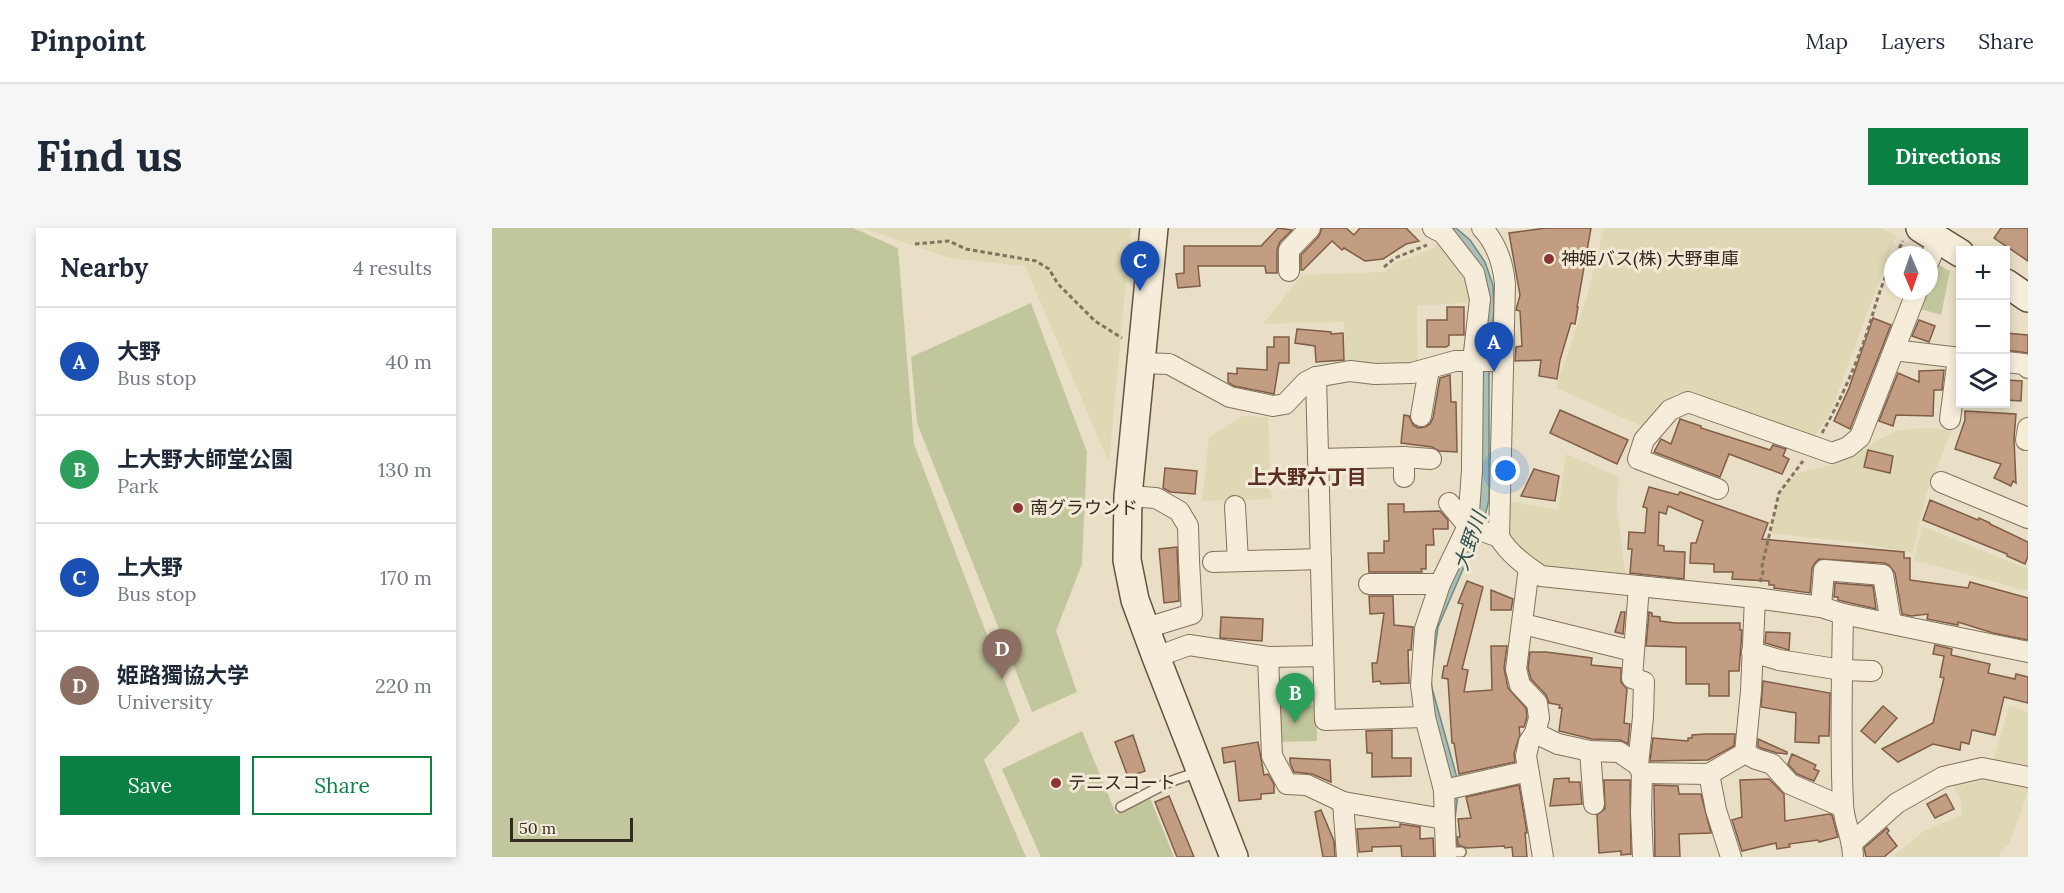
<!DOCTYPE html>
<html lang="en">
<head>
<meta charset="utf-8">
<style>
	:root { --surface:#fff; --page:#f6f6f7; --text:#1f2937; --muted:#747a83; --line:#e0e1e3; --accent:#0b8043 }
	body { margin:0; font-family:Lora,"Noto Sans JP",serif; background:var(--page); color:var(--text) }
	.controls { position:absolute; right:18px; top:18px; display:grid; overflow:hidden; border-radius:0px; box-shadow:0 3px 9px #0003 }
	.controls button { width:54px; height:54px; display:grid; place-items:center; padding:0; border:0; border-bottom:2px solid var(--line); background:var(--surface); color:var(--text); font:30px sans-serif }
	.compass { position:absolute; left:1392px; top:18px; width:54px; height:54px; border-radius:50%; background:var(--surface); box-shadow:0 3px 9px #0003; rotate:178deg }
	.scale { position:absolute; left:18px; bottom:15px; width:123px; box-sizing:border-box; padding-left:6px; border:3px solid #352a20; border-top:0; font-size:16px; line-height:21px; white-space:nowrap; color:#352a20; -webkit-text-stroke:4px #f2ead6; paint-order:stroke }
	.you { position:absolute; left:1014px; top:243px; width:21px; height:21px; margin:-15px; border:4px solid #fff; border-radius:50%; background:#1a73e8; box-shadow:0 0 0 9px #1a73e833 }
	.badge { display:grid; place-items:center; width:39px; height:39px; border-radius:50%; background:var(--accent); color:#fff; font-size:20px; font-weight:700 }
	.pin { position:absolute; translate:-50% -50px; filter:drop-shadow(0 2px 3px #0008) }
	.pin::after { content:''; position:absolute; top:32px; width:21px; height:18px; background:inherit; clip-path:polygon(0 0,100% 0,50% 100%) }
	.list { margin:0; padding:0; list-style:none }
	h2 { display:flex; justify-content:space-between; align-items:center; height:78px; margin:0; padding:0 24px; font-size:26px }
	h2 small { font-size:20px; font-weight:400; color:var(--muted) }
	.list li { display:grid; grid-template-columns:39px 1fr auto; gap:18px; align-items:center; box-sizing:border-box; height:108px; padding:0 24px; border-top:2px solid var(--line) }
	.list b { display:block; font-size:22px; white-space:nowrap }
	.list p { margin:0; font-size:20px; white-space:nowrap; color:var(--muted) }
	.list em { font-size:20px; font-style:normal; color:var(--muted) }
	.actions { display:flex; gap:12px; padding:18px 24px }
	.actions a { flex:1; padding:14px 0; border:2px solid var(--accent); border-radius:0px; text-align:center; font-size:21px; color:var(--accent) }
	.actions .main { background:var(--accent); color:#fff }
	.icon { flex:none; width:33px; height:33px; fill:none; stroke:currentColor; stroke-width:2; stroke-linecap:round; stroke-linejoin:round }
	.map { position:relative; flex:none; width:1536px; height:629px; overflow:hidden; border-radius:0px }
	header { display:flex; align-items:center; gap:36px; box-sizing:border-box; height:84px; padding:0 30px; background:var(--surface); border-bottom:2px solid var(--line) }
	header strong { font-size:28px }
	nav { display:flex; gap:33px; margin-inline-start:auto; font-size:21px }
	.intro { display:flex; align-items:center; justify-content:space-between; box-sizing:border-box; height:144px; padding:0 36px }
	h1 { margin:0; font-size:42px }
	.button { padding:15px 27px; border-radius:0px; background:var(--accent); color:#fff; font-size:21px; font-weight:700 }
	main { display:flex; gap:36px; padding:0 36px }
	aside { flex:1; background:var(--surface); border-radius:0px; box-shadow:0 3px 9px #0003 }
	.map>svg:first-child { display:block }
	.farmland { fill:#ded8b5 }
	.green { fill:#c1c69c }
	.water { fill:#a8beb7; stroke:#6f8b84; stroke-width:1.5 }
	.building { fill:#c39d81; stroke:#7f5d47; stroke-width:1.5 }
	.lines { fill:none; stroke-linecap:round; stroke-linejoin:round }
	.lane-casing { stroke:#83725e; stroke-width:12 }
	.street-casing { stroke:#83725e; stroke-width:22 }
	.secondary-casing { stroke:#655341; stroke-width:30 }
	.path { stroke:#83725e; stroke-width:3; stroke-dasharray:4.5 3; stroke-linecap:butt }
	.lane { stroke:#f5edd9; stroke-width:9 }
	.street { stroke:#f5edd9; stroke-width:20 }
	.secondary { stroke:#f5edd9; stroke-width:27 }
	.poi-dot { fill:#8b3535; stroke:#f2ead6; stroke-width:2 }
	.labels { text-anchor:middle; stroke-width:6; stroke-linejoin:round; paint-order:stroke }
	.poi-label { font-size:18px; fill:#352a20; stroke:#f2ead6; text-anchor:start }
	.neighbourhood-label { font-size:20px; font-weight:bold; fill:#5d3024; stroke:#f2ead6 }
	.water-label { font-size:20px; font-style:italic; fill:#315351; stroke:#f2ead6 }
</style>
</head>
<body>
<header>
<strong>Pinpoint</strong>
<nav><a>Map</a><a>Layers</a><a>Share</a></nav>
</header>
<div class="intro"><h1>Find us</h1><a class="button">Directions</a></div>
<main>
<aside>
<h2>Nearby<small>4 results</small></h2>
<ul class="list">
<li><span class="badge" style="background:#1a4fb4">A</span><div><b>大野</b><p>Bus stop</p></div><em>40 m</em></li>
<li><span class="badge" style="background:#2e9e5b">B</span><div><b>上大野大師堂公園</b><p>Park</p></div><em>130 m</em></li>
<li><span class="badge" style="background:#1a4fb4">C</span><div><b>上大野</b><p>Bus stop</p></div><em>170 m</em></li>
<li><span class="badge" style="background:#8d6e63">D</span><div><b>姫路獨協大学</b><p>University</p></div><em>220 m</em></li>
</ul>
<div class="actions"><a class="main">Save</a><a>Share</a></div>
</aside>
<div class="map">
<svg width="1536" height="629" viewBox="0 0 1536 629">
	<rect width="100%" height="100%" fill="#e9dfc7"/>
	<!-- farmland -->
	<g class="farmland">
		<polygon points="371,0 639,0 617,235 533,38 457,30"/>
		<polygon points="1112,0 1390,0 1404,8 1339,183 1321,211 1233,178 1185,164 1152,199 1064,160 1095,69"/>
		<polygon points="948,9 976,43 984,74 925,78 926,133 918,134 918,140 853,139 852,94 771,96 810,47 893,44 903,35 942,20"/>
		<polygon points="751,188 776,189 779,271 710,273 717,209"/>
		<polygon points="1434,200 1460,202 1434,266 1421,325 1360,314 1278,305 1290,262 1305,245 1347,235 1388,211 1407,202"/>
		<polygon points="1074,226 1127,249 1125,279 1134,350 1052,342 1015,310 1016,273 1066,282"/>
		<polygon points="1430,298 1536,341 1536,363 1422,332"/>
		<polygon points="1517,478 1536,484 1536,545 1500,538"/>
		<polygon points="1473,546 1536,554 1536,562 1531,578 1517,616 1508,623 1508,629 1400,629 1432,603 1470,587 1469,572 1457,551"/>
	</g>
	<!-- green -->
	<g class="green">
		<polygon points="0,0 361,0 406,20 422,216 528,493 492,532 534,629 0,629"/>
		<polygon points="1441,34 1458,43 1449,87 1422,79 1429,63 1437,63 1437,43"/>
		<polygon points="539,75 595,224 590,336 564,403 585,464 540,484 425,195 419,129"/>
		<polygon points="782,477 824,477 825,513 783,514"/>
		<polygon points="590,503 624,586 658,570 682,629 549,629 510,541"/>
	</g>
	<!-- water -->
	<polygon class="water" points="952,0 964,0 978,12 993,34 1001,57 1002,81 997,135 997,272 991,295 946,399 939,449 940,460 967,557 963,591 965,629 959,629 938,476 940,396 985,293 988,150 994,67"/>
	<!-- building -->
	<g class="building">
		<polygon points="786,0 800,2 788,14 785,21 785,45 774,45 773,38 706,38 708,58 686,60 684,46 692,45 692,18 769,18"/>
		<polygon points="830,0 854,0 862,7 868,0 914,0 927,13 914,16 891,31 873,33 852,20 850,22 840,13 811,42 809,42 809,27 827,8"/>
		<polygon points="1054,0 1099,0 1085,79 1086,79 1083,96 1079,95 1068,132 1065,151 1047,148 1049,132 1023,133 1024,119 1030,118 1028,83 1024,82 1028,67 1017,5"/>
		<polygon points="1509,0 1536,0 1536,33 1502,10"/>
		<polygon points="955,79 972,79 972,107 957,107 957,117 954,119 935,119 935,92 955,92"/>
		<polygon points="1381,90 1399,97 1358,201 1342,193 1357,160"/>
		<polygon points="1427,92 1443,98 1437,114 1420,108"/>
		<polygon points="805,101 839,104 839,106 851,105 852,132 824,134 823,118 803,115"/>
		<polygon points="1514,105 1536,107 1536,125 1514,122"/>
		<polygon points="782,109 797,109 797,135 787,135 782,166 742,158 736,154 736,145 745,146 745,140 775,142 775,119 782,119"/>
		<polygon points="1452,142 1450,162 1442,162 1441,188 1404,187 1401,198 1387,193 1406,145 1427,154 1427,143"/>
		<polygon points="958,147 959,174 964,174 965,224 947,223 940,219 909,215 912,187 917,188 921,197 926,200 933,199 938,196 941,190 948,150"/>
		<polygon points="1514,152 1530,153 1529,173 1514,172"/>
		<polygon points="1068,182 1136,212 1125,236 1058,205"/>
		<polygon points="1473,183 1524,186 1522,211 1524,255 1521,253 1519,258 1502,250 1509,236 1463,221 1473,192"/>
		<polygon points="1188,191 1209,198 1209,200 1278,222 1281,217 1294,221 1291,228 1297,231 1290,246 1237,226 1228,249 1162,224 1169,211 1179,216"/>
		<polygon points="1376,222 1401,228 1398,245 1372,239"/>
		<polygon points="673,240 705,243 703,266 678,264 671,260"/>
		<polygon points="1042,241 1067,248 1063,273 1029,268"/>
		<polygon points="1157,259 1186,267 1188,264 1276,295 1270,311 1412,324 1412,330 1418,330 1418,352 1476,360 1478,354 1536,370 1536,412 1501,405 1466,394 1466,397 1435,391 1436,386 1419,388 1410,386 1403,345 1397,337 1392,335 1327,331 1323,335 1320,340 1318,365 1282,360 1282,357 1277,357 1277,353 1240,351 1241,344 1222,344 1222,336 1198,335 1199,315 1204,315 1211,293 1176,278 1174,286 1167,284 1166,317 1172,318 1172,323 1193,324 1192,351 1138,345 1140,321 1136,321 1137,304 1153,305 1155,280 1151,279"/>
		<polygon points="1438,272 1486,292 1487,290 1498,295 1498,296 1536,314 1536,328 1533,336 1515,328 1515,326 1431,292"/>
		<polygon points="896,276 912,276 912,284 948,283 956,292 956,301 941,301 942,317 934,317 934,341 929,341 930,344 877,344 876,325 892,325 892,313 897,313"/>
		<polygon points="685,319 687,373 672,375 667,321"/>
		<polygon points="975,353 991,359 970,441 976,442 972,464 1000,462 999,418 1015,418 1012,440 1016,460 1034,480 1035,489 1032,499 1027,499 1028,507 1022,525 1023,534 967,546 962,515 960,515 956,451 950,450 952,438 955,438 971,376 966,375"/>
		<polygon points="1343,355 1381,358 1384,381 1354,374 1346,372 1346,369 1342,369"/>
		<polygon points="999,362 1021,371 1019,382 999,382"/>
		<polygon points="877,368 901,368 902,397 921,399 919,422 916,422 917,455 889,456 888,453 881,454 880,435 885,435 892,385 878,386"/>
		<polygon points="1129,384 1133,384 1131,406 1123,404"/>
		<polygon points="1157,384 1160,385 1160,388 1168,389 1168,393 1183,395 1248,395 1248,402 1250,402 1247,443 1237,443 1237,468 1217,468 1217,456 1194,456 1194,419 1154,418"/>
		<polygon points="729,389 771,391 770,413 728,410"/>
		<polygon points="1274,404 1298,405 1297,422 1273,415"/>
		<polygon points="1443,417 1460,421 1459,427 1498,436 1496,445 1523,451 1524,446 1536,449 1536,475 1512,469 1503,507 1480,502 1477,516 1469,514 1468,522 1441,516 1406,534 1390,521 1441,495 1452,450 1448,449 1452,428 1441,426"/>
		<polygon points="1038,424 1054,424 1100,430 1099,437 1129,440 1129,454 1135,461 1132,495 1138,496 1136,516 1128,512 1100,511 1067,503 1070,480 1067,480 1068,477 1057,475 1054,467 1039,451 1036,440"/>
		<polygon points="1271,453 1338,465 1337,508 1327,508 1327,515 1303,514 1304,485 1269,479"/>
		<polygon points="1391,478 1405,490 1383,515 1369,503"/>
		<polygon points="900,502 900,530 919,530 919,548 880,549 880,525 875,525 874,503"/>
		<polygon points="1213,506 1243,506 1242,518 1216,532 1158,533 1161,510 1196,513 1196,510 1200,510 1200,507"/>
		<polygon points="641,507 653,543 636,549 623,514"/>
		<polygon points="1266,511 1295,524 1295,526 1285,525 1269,520 1266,518"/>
		<polygon points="766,514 772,547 776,546 782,556 782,565 769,566 769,571 747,573 743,533 732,535 730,520"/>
		<polygon points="1300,526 1324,537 1322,541 1327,543 1322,553 1305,546 1296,536"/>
		<polygon points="798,530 838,532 839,554 820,546 802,544 798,535"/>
		<polygon points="1077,550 1077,554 1088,554 1090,576 1058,578 1062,551"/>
		<polygon points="1277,551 1292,566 1293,593 1337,586 1340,587 1346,609 1327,614 1326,612 1297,616 1298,619 1285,621 1284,615 1250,623 1240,592 1250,589 1248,552"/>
		<polygon points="1112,552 1138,552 1139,626 1129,627 1129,623 1107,625 1105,587 1113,581"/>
		<polygon points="1027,557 1035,605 1033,605 1035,629 1021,629 1020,619 1013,620 1012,618 975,620 966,617 965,609 968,609 966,591 979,590 974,569"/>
		<polygon points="1162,557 1186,558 1187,566 1209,566 1219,605 1187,606 1188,629 1163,629"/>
		<polygon points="1454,566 1462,581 1443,590 1435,576"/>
		<polygon points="677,568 702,629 685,629 663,574"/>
		<polygon points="829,582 842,613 843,629 831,629 823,584"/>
		<polygon points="908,596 928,599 928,611 941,610 942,629 910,629 909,618 880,619 880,623 867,624 865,601 908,599"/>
		<polygon points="1395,600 1397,603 1395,605 1405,618 1392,629 1374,629 1372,620"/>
	</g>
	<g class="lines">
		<defs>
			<g id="lane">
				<polyline points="629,579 677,554 706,544"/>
				<polyline points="954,624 969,624"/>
			</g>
			<g id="street">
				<polyline points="941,0 951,5 982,45 988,71 981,133 980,242 976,298 948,356 933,401 929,457 933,489 952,562 954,629"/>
				<path d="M990 0C1005 16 1011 34 1013 56L1007 309C1017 326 1034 338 1049 348L1263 370 1329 379 1351 386 1536 424"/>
				<polyline points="1437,33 1446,11"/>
				<polyline points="797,43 797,22 818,0"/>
				<polyline points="1402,122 1468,130"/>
				<polyline points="1514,134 1532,136 1536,140"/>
				<polyline points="648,135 677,136 738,169 781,178 793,176 814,154 824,149 858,143 883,146 920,145 963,133 1010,133"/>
				<polyline points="824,149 833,492 933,489"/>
				<polyline points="929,188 937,141"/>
				<polyline points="1458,191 1466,130"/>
				<polyline points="1534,212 1536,200"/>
				<polyline points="826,231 912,229 939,231"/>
				<polyline points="912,249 912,229"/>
				<polyline points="1449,254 1536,290"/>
				<polyline points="1226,261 1146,231 1152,212 1178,182 1196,174 1340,225 1356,219 1368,209 1425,63"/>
				<polyline points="636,268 664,270 687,283 696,298 697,333 700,386 654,400"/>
				<polyline points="957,275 976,298 1007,309"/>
				<polyline points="743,278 746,333"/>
				<polyline points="721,334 829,331"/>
				<polyline points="1037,340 1024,441 1028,457 1045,475 1047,490 1043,505 1037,514 1034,528 1051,629"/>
				<polyline points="877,356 948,356"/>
				<polyline points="1329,379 1332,342 1391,347 1399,395"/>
				<path d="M1351 386C1350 449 1348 512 1351 575 1351 594 1361 608 1361 629"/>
				<polyline points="1031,396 1141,423"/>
				<polyline points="1260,424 1287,432 1350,442 1380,443"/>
				<polyline points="664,429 697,417 776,429 831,428"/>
				<polyline points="776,429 780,528 795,556 815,557 851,574 952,591"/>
				<polyline points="1043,505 1066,516 1098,523 1127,524 1146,537 1150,545 1217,546 1253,525 1264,531 1280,536 1298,556 1351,579"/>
				<polyline points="1098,523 1102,576"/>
				<polyline points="1253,525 1259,463 1263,370"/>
				<polyline points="1146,537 1151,489 1152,454 1140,450 1147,358"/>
				<polyline points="1150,545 1149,585 1151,629"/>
				<polyline points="1217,546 1224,582 1239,629"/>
				<polyline points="952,562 1036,543"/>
				<polyline points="851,574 855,629"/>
				<polyline points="1361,614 1405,575 1451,549 1490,540 1536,549"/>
			</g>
			<g id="secondary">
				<polyline points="662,0 636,268 635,332 643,372 664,429 742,629"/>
				<polyline points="1428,0 1468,25"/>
				<polyline points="1514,55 1536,70"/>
			</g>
		</defs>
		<!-- lane casing -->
		<use href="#lane" class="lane-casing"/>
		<!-- street casing -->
		<use href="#street" class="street-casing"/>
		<!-- secondary casing -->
		<use href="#secondary" class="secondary-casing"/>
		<!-- path -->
		<g class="path">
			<polyline points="423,16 457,13 474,21 544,33 557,41 566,56 603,93 630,110"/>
			<polyline points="1404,27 1411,13"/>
			<polyline points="892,39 903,30 935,17"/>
			<path d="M1330 205C1346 177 1360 146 1371 116 1381 88 1387 59 1401 33"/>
			<polyline points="1268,354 1271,344 1270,338 1287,265 1311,233"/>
		</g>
		<!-- lane -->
		<use href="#lane" class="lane"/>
		<!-- street -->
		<use href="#street" class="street"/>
		<!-- secondary -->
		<use href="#secondary" class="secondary"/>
	</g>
	<!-- markers -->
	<g class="poi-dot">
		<circle cx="1057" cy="31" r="6"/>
		<circle cx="526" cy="280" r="6"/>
		<circle cx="564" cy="555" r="6"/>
	</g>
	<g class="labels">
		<!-- poi labels -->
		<g class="poi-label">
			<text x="1069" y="37">神姫バス(株) 大野車庫</text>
			<text x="538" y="286">南グラウンド</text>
			<text x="576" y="561">テニスコート</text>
		</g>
		<!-- neighbourhood labels -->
		<g class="neighbourhood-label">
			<text x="815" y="256">上大野六丁目</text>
		</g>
		<!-- water labels -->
		<g class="water-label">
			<text transform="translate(978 313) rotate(-71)" y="7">大野川</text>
		</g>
	</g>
</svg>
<div class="controls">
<button>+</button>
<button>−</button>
<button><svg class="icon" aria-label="layers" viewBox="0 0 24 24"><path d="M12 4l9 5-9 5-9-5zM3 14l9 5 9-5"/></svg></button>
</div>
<svg class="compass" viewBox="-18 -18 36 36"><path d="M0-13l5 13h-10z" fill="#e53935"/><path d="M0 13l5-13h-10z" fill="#747a83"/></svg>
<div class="scale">50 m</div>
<div class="you"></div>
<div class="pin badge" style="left:1002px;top:144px;background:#1a4fb4">A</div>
<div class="pin badge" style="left:803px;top:495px;background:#2e9e5b">B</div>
<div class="pin badge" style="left:648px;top:63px;background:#1a4fb4">C</div>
<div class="pin badge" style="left:510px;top:451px;background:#8d6e63">D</div>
</div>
</main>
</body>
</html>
